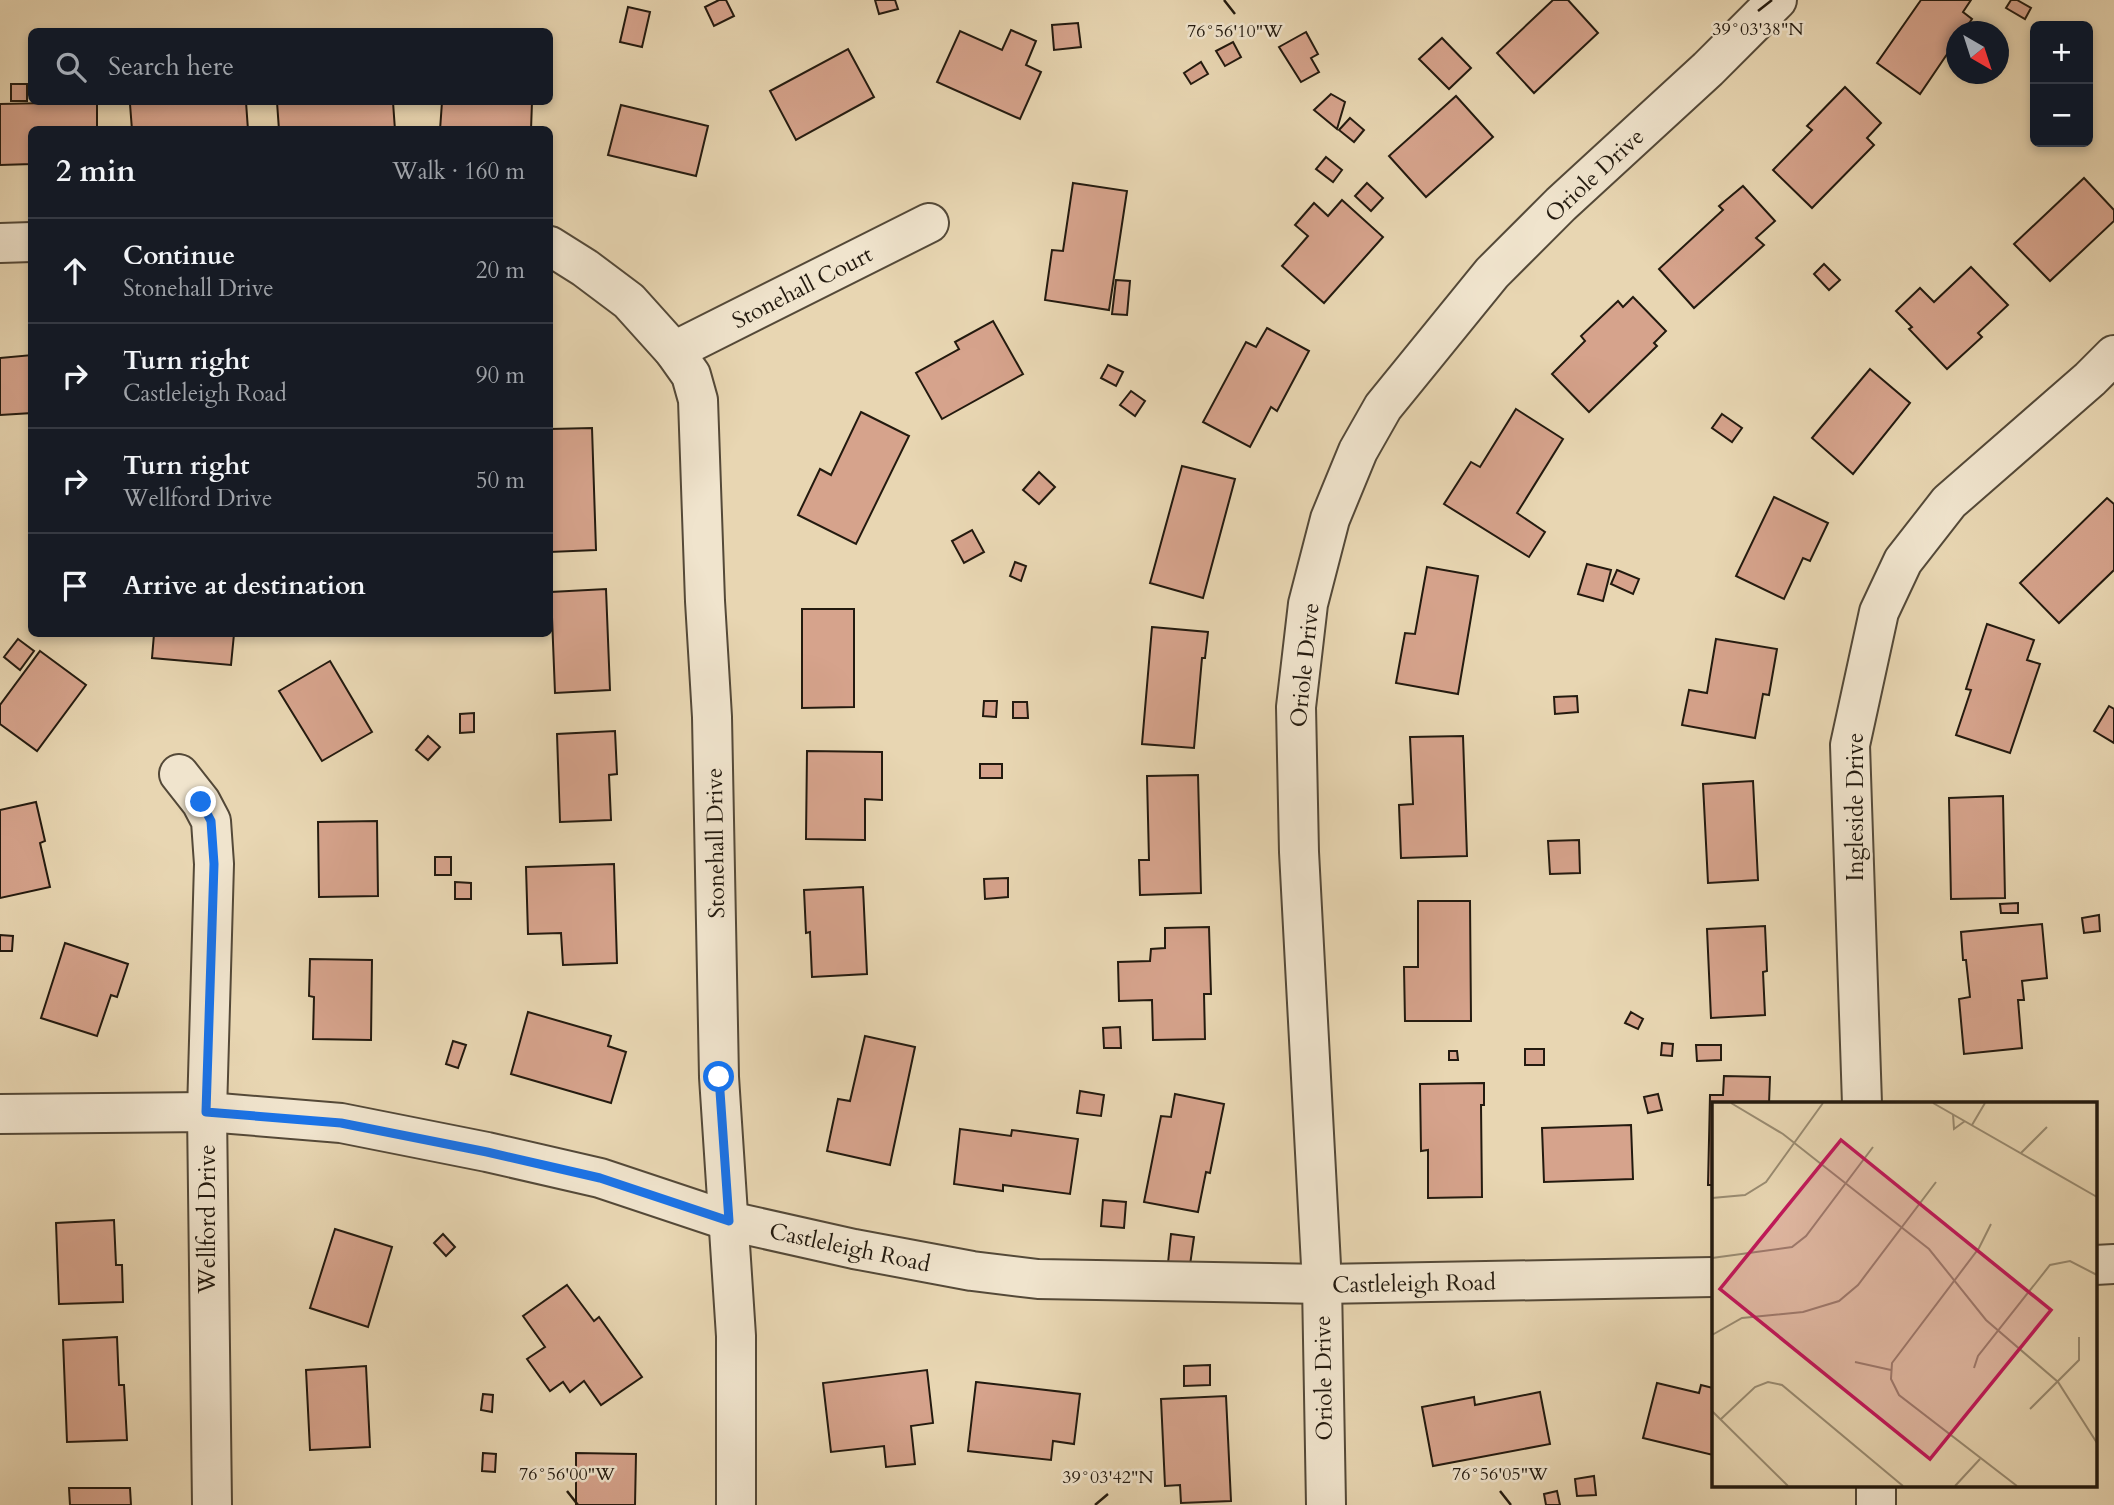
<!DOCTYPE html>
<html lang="en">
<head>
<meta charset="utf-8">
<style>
	:root { --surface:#171b24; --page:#242831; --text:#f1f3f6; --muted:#9ea1a6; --line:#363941 }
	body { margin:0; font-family:Cardo,serif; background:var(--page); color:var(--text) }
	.controls { position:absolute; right:21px; top:21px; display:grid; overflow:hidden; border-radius:10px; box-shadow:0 4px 10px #0003 }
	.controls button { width:63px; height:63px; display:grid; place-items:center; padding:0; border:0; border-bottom:2px solid var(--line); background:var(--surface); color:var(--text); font:35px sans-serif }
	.compass { position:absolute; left:1946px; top:21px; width:63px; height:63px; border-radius:50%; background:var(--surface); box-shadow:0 4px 10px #0003; rotate:141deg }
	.stop { position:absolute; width:21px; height:21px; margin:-16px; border:5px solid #1a73e8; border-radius:50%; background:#fff }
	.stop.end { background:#1a73e8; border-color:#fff; box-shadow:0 2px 7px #0008 }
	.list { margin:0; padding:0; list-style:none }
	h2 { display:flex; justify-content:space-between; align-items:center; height:91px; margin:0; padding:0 28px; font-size:30px }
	h2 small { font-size:23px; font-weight:400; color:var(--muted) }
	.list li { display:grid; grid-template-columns:46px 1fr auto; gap:21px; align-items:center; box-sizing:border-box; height:105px; padding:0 28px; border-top:2px solid var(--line) }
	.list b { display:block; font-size:26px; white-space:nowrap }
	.list p { margin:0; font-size:23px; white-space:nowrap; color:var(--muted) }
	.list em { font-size:23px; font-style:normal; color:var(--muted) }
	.icon { flex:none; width:38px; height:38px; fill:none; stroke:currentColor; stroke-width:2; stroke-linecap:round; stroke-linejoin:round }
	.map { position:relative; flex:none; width:2114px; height:1505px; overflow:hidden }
	.search { position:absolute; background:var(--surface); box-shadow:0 4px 10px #0003; left:28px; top:28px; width:525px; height:77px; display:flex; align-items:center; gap:18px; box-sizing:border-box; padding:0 24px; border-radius:10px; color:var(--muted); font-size:26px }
	.panel { position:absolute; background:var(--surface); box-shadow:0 4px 10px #0003; left:28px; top:126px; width:525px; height:511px; border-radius:10px }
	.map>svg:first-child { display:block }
	.building { fill:#d6a38c; stroke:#231a0f; stroke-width:2 }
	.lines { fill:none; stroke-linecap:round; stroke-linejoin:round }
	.street-casing { stroke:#544938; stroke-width:42 }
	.street { stroke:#f0e4cd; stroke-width:38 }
	.route { stroke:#1a73e8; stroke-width:9 }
	.ticks { fill:none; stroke:#231a0f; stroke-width:2.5 }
	.labels { text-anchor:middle; stroke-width:5; stroke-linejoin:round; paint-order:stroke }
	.street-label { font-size:23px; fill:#231a0f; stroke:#f0e4cd }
	.inset-road { fill:none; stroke:#998b71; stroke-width:2 }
	.view { fill:#c2185b; fill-opacity:0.15; stroke:#c2185b; stroke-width:3.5 }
	.inset-edge { fill:none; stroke:#231a0f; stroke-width:3.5 }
	.ticks-label { font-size:18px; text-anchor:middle; fill:#231a0f; stroke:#f0e4cd; stroke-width:5; stroke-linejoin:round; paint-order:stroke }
</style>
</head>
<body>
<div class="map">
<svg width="2114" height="1505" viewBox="0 0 2114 1505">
	<rect width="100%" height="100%" fill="#e8d6b2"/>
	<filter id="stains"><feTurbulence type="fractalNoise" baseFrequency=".00286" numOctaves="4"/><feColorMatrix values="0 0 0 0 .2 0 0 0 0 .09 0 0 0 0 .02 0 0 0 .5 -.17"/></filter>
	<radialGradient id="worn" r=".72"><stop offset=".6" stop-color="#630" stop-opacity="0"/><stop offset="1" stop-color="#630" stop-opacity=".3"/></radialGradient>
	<!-- building -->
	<g class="building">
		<polygon points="719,0 726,0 734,16 714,26 705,7"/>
		<polygon points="875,0 895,0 898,9 879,14"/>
		<polygon points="1553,0 1568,0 1598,33 1534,93 1497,53"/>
		<polygon points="1921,0 1971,0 1963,12 1972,19 1963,32 1956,32 1956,41 1920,94 1877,63"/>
		<polygon points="2011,0 2017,0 2031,8 2025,19 2006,8"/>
		<polygon points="628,7 650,12 642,47 620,42"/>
		<polygon points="1078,23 1081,47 1054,50 1052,25"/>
		<polygon points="1011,30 1036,41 1026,65 1041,72 1020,119 937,82 960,31 1002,50"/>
		<polygon points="1306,32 1318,54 1311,58 1319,72 1301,82 1279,47"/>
		<polygon points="1442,38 1471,68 1449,89 1419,59"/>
		<polygon points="1233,42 1241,57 1225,66 1216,51"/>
		<polygon points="848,49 874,97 796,140 770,91"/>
		<polygon points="1201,62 1208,74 1191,84 1184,73"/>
		<rect x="11" y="84" width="16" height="17"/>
		<polygon points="1845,87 1881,123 1867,138 1874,145 1812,208 1773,170 1812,130 1807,126"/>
		<polygon points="1331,94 1345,102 1337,129 1314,110"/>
		<polygon points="1456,96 1493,137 1426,197 1389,156"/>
		<polygon points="97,102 97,130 32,130 32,164 0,165 0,104"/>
		<polygon points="153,102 246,102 248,130 132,130 130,104"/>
		<polygon points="277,102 393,102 395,130 279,130"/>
		<polygon points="442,102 532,102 531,130 440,130"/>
		<polygon points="621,105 708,126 696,176 608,155"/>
		<polygon points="1350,118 1364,130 1354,142 1339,130"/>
		<polygon points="1326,157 1342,170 1333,182 1316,169"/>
		<polygon points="2084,178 2114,210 2114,221 2050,281 2014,244"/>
		<polygon points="1073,183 1127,191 1109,310 1045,300 1052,250 1063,251"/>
		<polygon points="1367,183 1383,198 1371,211 1355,196"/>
		<polygon points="1743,186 1775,221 1756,238 1764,245 1694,308 1659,269 1723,210 1719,206"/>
		<polygon points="1342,200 1383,237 1324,303 1282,266 1308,236 1295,225 1314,203 1328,216"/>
		<polygon points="1824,264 1840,280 1829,290 1814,274"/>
		<polygon points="1971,267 2008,305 1978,333 1982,337 1947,369 1909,329 1912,327 1896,311 1920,288 1934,302"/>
		<polygon points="1116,280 1130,281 1127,315 1112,314"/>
		<polygon points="1633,297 1666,331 1654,343 1657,346 1589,412 1552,374 1585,341 1581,336 1618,301 1623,307"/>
		<polygon points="993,321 1023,374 942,419 916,373 959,349 955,342"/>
		<polygon points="1267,328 1309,351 1277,411 1271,407 1250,447 1203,422 1246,342 1256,347"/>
		<polygon points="32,355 32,413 0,415 0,358"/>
		<polygon points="1108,365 1123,372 1116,386 1101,378"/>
		<polygon points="1870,369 1910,403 1853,474 1812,438"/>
		<polygon points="1131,391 1145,401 1135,416 1120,405"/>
		<polygon points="1516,409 1563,439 1517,513 1545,532 1529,557 1444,504 1471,462 1480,467"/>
		<polygon points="861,412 909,436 856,544 798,515 820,469 831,475"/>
		<polygon points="1722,414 1742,428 1732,442 1712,428"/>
		<polygon points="592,428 596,550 550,552 550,429"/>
		<polygon points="1182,466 1235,479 1203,598 1150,583"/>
		<polygon points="1039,472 1055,487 1039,504 1023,490"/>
		<polygon points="1774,497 1828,523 1810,561 1803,558 1784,599 1736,576"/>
		<polygon points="2107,498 2114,504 2114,570 2059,623 2020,583"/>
		<polygon points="972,530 984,552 964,563 952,541"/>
		<polygon points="1015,562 1026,566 1021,581 1010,576"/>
		<polygon points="1587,564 1611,570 1603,601 1578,594"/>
		<polygon points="1427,567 1478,576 1458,694 1396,683 1405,633 1415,634"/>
		<polygon points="1617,570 1639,579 1633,594 1611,584"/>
		<polygon points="606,589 610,690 555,693 551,592"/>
		<polygon points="802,609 854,609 854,707 802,708"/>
		<polygon points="1987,624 2034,640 2027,660 2040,664 2010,753 1956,735 1971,690 1966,689"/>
		<polygon points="1152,627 1208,632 1205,658 1202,658 1194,748 1142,744"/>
		<polygon points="154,634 234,634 231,665 152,658"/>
		<polygon points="18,639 34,651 20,670 4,657"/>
		<polygon points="1716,639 1777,649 1769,695 1763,694 1755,738 1682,725 1689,690 1707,693"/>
		<polygon points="40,651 86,685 37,751 0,724 0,705"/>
		<polygon points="330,661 372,732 322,761 279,691"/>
		<polygon points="1577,696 1578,712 1555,714 1554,697"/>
		<polygon points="984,701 997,701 996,717 983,716"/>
		<polygon points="1013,702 1027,702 1028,718 1013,718"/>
		<polygon points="2109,706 2114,709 2114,743 2094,731"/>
		<polygon points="474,713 474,732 460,733 460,714"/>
		<polygon points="615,731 617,774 609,775 611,820 560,822 557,734"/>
		<polygon points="428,736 440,747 428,760 416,750"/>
		<polygon points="1463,736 1467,856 1401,858 1399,805 1413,804 1410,737"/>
		<polygon points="807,751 882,752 882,800 865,799 865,840 806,839"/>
		<rect x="980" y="764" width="22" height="14"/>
		<polygon points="1198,775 1201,893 1140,895 1139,860 1149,860 1147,776"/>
		<polygon points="1753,781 1758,880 1708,883 1703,784"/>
		<polygon points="2003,796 2005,898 1951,899 1949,798"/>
		<polygon points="36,802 45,841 40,843 50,887 0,898 0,810"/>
		<polygon points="377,821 378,896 319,897 318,822"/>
		<polygon points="1579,840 1580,873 1550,874 1548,841"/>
		<rect x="435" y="857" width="16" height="18"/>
		<polygon points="614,864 617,963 563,965 561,933 528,934 526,867"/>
		<polygon points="1008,878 1008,897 985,899 984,879"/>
		<polygon points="455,882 471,883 471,899 455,899"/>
		<polygon points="863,887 867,974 812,977 810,932 806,933 804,890"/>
		<polygon points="1418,901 1470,901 1471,1021 1405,1021 1404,967 1418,967"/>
		<polygon points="2018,903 2018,913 2001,913 2000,904"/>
		<polygon points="2099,915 2100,931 2084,933 2082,918"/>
		<polygon points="2042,924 2047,978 2022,981 2024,1000 2018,1000 2022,1048 1964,1054 1959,999 1970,997 1966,960 1963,960 1961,932"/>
		<polygon points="1765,926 1767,971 1763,972 1765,1015 1711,1018 1707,929"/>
		<polygon points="1209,927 1211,994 1204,994 1205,1039 1153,1040 1152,1000 1119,1001 1118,962 1150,961 1151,949 1165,948 1165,928"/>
		<polygon points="0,935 13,936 12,951 0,951"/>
		<polygon points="65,943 128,964 117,997 111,995 97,1036 41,1018"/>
		<polygon points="310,959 372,960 371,1040 313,1039 314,997 309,996"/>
		<polygon points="528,1012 611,1036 608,1046 626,1052 611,1103 511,1074"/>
		<polygon points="1631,1012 1643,1019 1638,1029 1625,1023"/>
		<polygon points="1120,1027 1121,1048 1104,1048 1103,1028"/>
		<polygon points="865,1036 915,1047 890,1165 827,1151 838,1099 850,1101"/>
		<polygon points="453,1041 466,1045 458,1068 446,1064"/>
		<polygon points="1662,1043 1673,1044 1672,1056 1661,1055"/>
		<polygon points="1696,1045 1721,1045 1721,1060 1697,1061"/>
		<rect x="1525" y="1049" width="19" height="16"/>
		<polygon points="1449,1051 1457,1051 1458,1060 1449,1060"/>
		<polygon points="1724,1076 1770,1077 1769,1104 1713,1104 1713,1185 1708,1185 1710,1095 1723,1095"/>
		<polygon points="1484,1083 1484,1105 1481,1105 1482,1197 1428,1198 1428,1150 1421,1151 1420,1084"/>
		<polygon points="1080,1091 1104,1095 1101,1116 1077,1113"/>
		<polygon points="1175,1094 1224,1104 1210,1173 1206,1172 1198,1212 1144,1202 1161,1116 1171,1117"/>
		<polygon points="1658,1094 1662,1110 1648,1113 1644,1097"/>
		<polygon points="1631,1125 1633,1179 1544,1182 1542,1128"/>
		<polygon points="960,1129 1011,1136 1012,1130 1078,1139 1070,1194 1003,1185 1003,1191 954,1184"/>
		<polygon points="1103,1200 1126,1202 1124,1228 1101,1226"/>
		<polygon points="114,1220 116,1265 122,1265 123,1302 59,1304 56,1223"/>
		<polygon points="335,1229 392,1247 368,1327 310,1308"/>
		<polygon points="443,1234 455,1247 446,1256 434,1243"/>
		<polygon points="1171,1234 1194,1237 1190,1265 1168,1263"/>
		<polygon points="567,1285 594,1321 599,1317 642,1377 601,1405 584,1381 570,1392 563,1382 550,1391 527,1359 545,1347 523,1316"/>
		<polygon points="117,1337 119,1385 124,1385 127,1440 67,1442 63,1340"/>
		<polygon points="1210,1365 1210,1385 1184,1386 1184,1366"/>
		<polygon points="366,1366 370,1447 310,1450 306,1370"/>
		<polygon points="927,1370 933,1423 911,1426 915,1464 886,1467 884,1446 831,1452 823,1383"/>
		<polygon points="976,1382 1080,1394 1074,1444 1053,1441 1051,1460 968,1451"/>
		<polygon points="1657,1383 1699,1393 1701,1385 1713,1388 1713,1455 1643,1438"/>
		<polygon points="1540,1392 1550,1444 1433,1466 1422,1407 1474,1397 1475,1405"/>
		<polygon points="483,1394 493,1395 492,1412 481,1410"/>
		<polygon points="1226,1396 1231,1501 1181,1503 1180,1485 1165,1486 1161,1399"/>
		<polygon points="483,1453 496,1454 495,1472 482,1471"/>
		<polygon points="576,1453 636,1454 635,1505 576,1505"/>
		<polygon points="1594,1476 1596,1495 1577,1496 1575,1479"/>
		<polygon points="69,1488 130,1488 131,1505 70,1505"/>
		<polygon points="1557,1491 1560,1505 1546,1505 1544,1494"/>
	</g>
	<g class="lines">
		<defs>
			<g id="street">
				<polyline points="0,243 32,242"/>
				<polyline points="550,246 585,268 629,301 674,351 691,375 698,400 705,601 712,717 719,1077 736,1336 736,1505"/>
				<polyline points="674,351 929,223"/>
				<polyline points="179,774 201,802 211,821 214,864 207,1112 212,1505"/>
				<polyline points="1862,1104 1850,745 1879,612 1903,561 1949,502 2090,379 2114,355"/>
				<polyline points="0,1114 207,1112 341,1123 487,1152 600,1178 729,1221 854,1249 972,1271 1038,1279 1322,1284 1713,1277"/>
				<polyline points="2095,1265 2114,1264"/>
				<polyline points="1876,1486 1876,1505"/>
				<polyline points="1326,1505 1322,1284 1299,852 1296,707 1308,604 1330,519 1358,451 1383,407 1492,273 1561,204 1708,69 1777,0"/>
			</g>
		</defs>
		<!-- street casing -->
		<use href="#street" class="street-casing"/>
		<!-- street -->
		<use href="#street" class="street"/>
	</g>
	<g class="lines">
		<!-- route -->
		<polyline class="route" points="201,802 211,821 214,864 206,1112 341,1123 487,1152 600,1178 729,1221 719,1077"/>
	</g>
	<!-- ticks -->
	<path class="ticks" d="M1224 0 1235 14M1758 11 1772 0M567 1491 578 1505M1500 1491 1511 1505M1095 1505 1108 1494"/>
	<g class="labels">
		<!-- street labels -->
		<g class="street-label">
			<text transform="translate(1594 175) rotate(-43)" y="8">Oriole Drive</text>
			<text transform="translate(802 287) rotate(-27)" y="8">Stonehall Court</text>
			<text transform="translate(1304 665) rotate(-84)" y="8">Oriole Drive</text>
			<text transform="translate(1855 807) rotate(-90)" y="8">Ingleside Drive</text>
			<text transform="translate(715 843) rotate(-91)" y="8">Stonehall Drive</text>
			<text transform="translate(207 1219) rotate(-90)" y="8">Wellford Drive</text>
			<text transform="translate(850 1247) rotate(12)" y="8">Castleleigh Road</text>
			<text transform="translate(1414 1283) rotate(-1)" y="8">Castleleigh Road</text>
			<text transform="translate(1323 1378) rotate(-91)" y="8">Oriole Drive</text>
		</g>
	</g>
	<!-- overview -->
	<g transform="translate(1712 1102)">
		<rect width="385" height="385" fill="#e8d6b2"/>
		<path class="inset-road" d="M19 1 71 32 217 147 274 218 346 280 385 341M221 1 385 95M241 12 242 27 253 19M260 23 273 1M309 51 335 25M0 96 33 93 54 80 111 1M279 122 267 146 180 261 179 277 187 293 305 384M0 156 80 145 94 134 161 45M0 233 30 216 91 210 127 199 146 183 224 80M143 260 179 268M262 266 266 254 338 163 358 159 385 173M318 307 367 258V235M0 309 76 384M9 317 43 285 56 280 70 283 191 384M243 384 268 357"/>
		<path class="view" d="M129 38 339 208 218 357 8 187Z"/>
		<rect width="385" height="385" class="inset-edge"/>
	</g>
	<g class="ticks-label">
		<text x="1758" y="35">39°03'38"N</text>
		<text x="1235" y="37">76°56'10"W</text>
		<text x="567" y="1480">76°56'00"W</text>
		<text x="1500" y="1480">76°56'05"W</text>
		<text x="1108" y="1483">39°03'42"N</text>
	</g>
	<rect width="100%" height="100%" filter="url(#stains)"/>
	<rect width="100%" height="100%" fill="url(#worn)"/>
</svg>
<div class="controls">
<button>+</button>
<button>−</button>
</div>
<svg class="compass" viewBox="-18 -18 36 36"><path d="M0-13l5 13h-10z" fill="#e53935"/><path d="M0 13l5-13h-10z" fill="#9ea1a6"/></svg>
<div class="stop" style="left:719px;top:1077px"></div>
<div class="stop end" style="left:201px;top:802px"></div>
<div class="search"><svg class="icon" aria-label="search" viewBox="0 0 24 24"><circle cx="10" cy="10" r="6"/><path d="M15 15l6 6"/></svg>Search here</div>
<section class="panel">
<h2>2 min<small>Walk · 160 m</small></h2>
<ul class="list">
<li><svg class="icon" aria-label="ahead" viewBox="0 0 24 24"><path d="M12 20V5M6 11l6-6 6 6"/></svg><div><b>Continue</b><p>Stonehall Drive</p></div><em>20 m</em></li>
<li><svg class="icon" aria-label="right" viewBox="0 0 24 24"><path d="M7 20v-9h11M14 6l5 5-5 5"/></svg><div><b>Turn right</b><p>Castleleigh Road</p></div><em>90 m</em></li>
<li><svg class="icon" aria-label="right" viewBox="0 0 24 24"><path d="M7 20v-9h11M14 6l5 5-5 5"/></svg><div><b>Turn right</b><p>Wellford Drive</p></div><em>50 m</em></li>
<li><svg class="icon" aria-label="arrive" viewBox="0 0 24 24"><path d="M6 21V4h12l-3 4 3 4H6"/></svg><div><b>Arrive at destination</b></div></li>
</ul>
</section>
</div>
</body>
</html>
